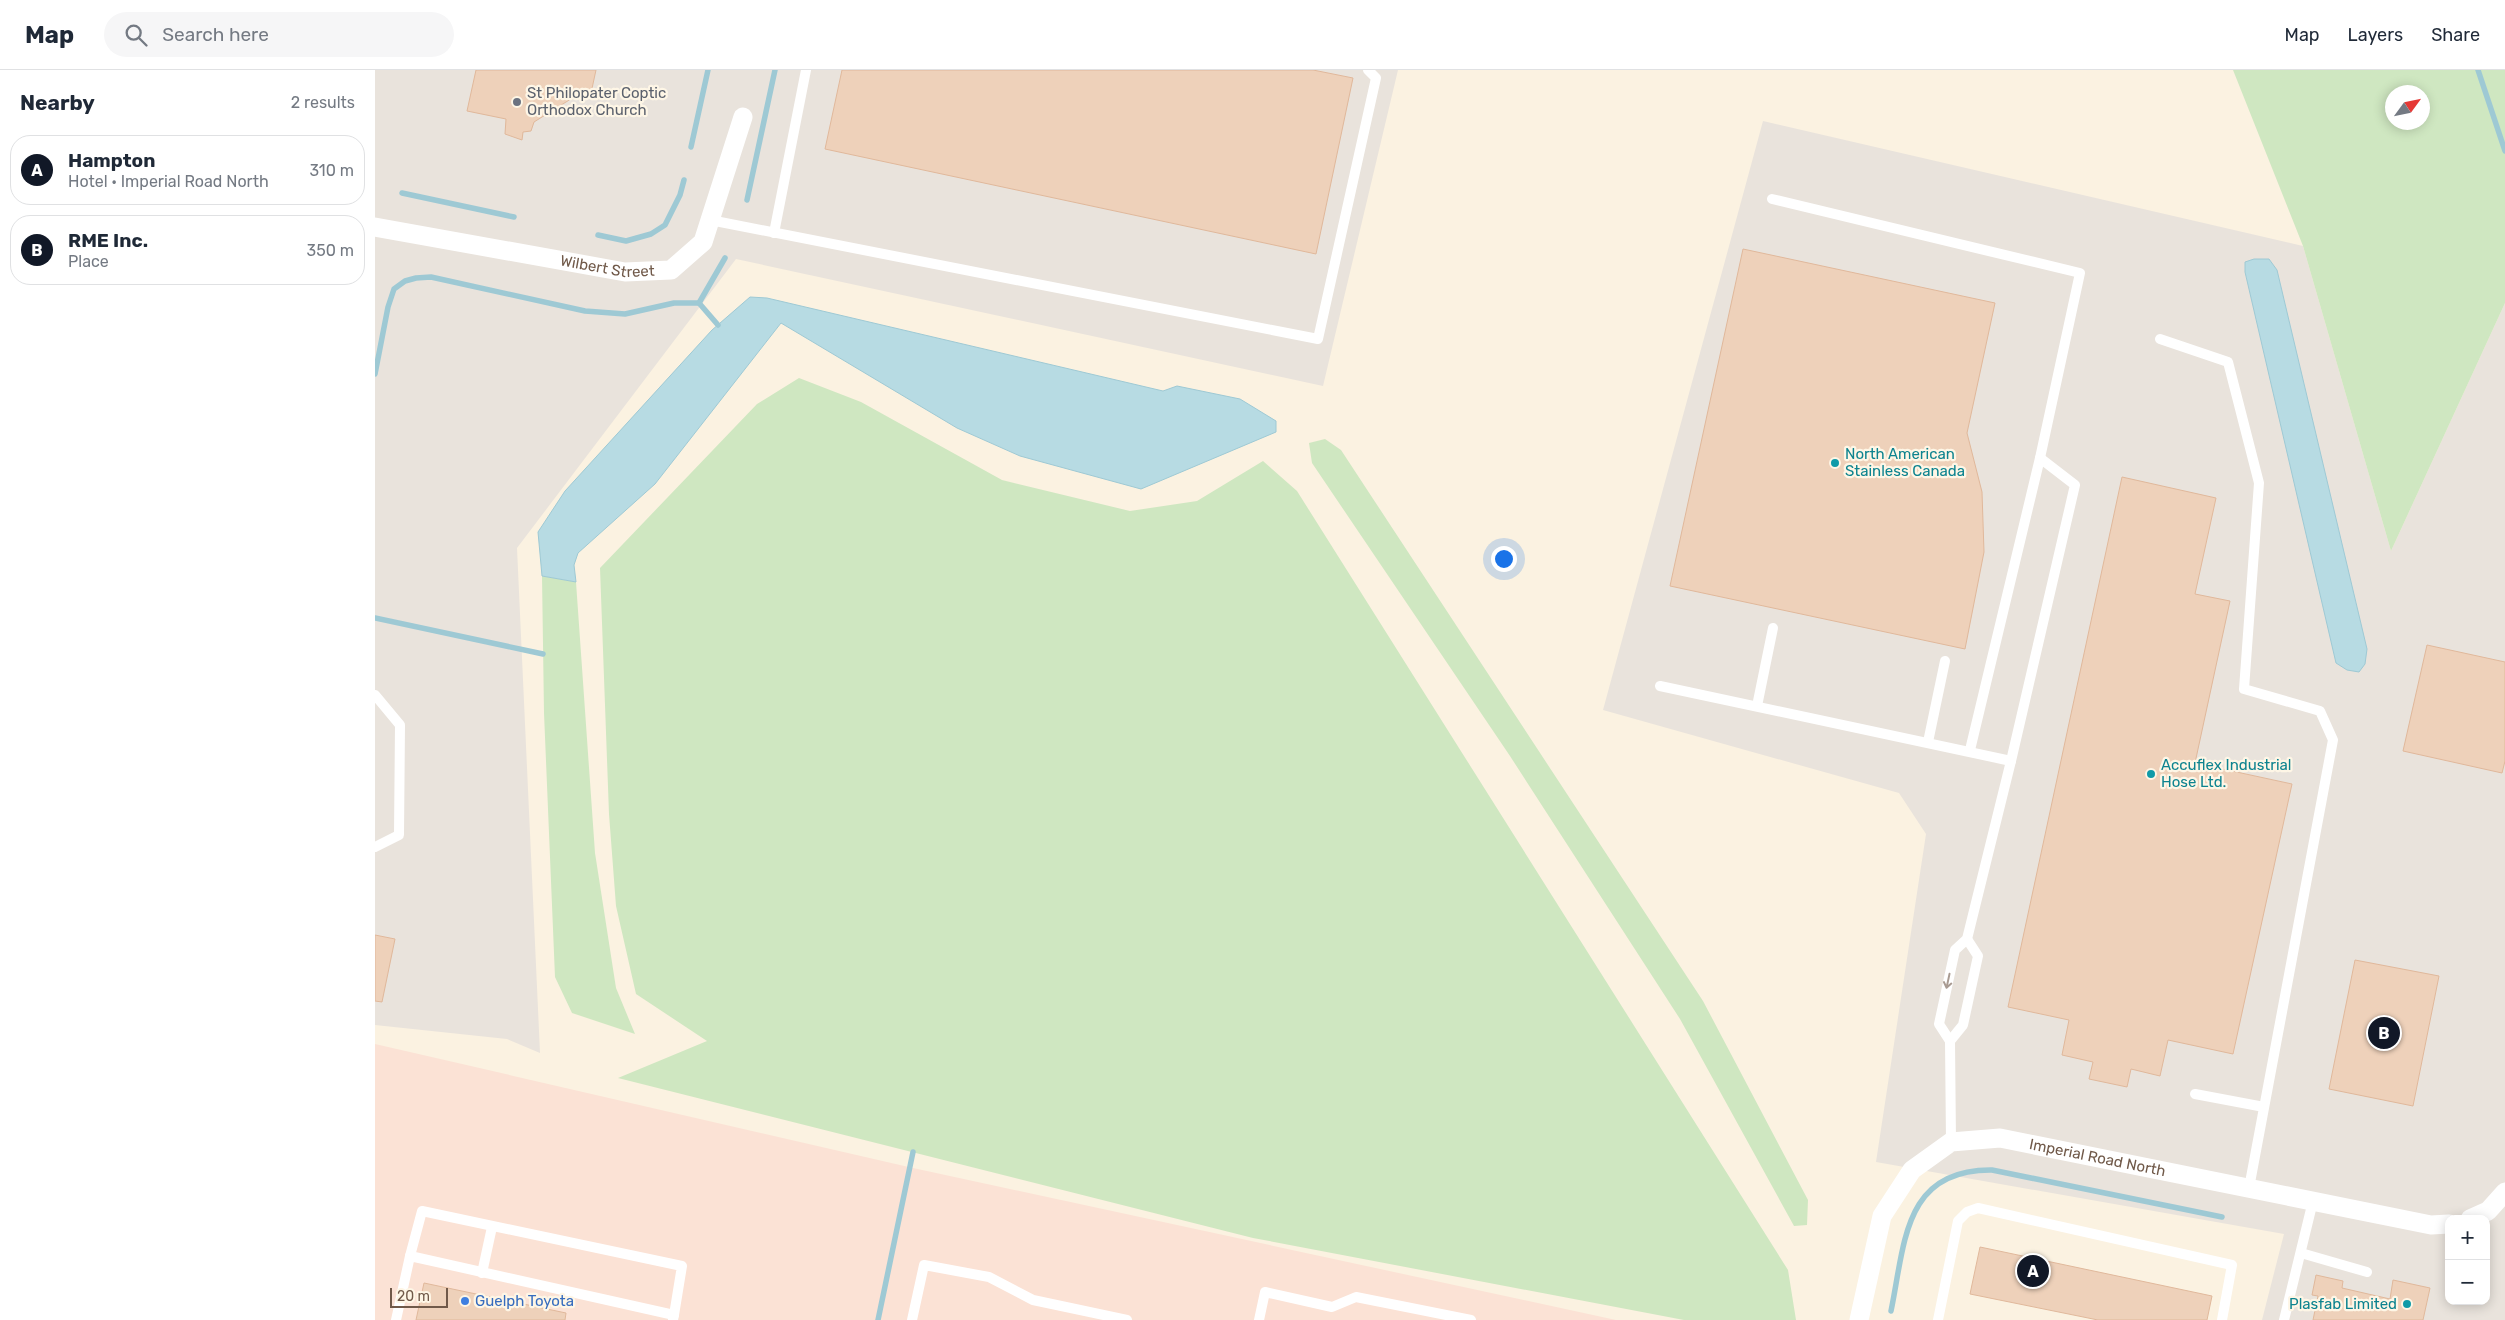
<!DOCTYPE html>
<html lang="en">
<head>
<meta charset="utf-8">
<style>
	:root { --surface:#fff; --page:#f6f6f7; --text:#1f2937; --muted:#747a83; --line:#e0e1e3; --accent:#111827 }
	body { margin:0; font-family:Rubik,sans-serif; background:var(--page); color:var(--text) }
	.controls { position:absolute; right:15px; bottom:15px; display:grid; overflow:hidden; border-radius:10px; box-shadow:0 2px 12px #0003 }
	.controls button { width:45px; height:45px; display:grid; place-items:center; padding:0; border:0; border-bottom:1px solid var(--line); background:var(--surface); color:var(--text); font:25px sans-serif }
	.compass { position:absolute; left:2010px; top:15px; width:45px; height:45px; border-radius:50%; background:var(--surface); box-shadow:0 2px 12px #0003; rotate:57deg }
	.scale { position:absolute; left:15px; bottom:12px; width:58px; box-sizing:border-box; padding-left:5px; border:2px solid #705949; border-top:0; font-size:14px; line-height:18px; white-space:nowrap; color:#705949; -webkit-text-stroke:4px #fef6e6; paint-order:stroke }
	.you { position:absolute; left:1128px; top:488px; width:18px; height:18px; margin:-12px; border:4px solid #fff; border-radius:50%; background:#1a73e8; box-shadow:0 0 0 8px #1a73e833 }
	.badge { display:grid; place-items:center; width:32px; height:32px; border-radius:50%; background:var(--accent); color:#fff; font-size:16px; font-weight:700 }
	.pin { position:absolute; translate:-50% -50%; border:2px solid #fff; box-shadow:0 1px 5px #0006 }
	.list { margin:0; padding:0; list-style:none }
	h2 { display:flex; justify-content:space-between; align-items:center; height:65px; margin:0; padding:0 20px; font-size:21px }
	h2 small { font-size:16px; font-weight:400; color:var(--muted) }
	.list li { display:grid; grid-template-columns:32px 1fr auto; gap:15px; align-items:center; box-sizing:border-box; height:70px; margin:0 10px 10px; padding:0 10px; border:1px solid var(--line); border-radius:20px }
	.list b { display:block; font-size:19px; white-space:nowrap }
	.list p { margin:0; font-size:16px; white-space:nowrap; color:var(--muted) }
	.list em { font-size:16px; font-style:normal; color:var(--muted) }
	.icon { flex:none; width:28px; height:28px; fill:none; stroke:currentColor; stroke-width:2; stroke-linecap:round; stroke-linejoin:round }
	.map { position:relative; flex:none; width:2130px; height:1250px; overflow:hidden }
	header { display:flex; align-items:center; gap:30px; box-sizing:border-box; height:70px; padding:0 25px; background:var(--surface); border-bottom:1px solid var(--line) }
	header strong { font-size:24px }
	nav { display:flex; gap:28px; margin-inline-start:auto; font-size:18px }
	.search { width:350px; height:45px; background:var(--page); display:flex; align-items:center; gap:12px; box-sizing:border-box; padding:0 18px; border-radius:28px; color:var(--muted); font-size:19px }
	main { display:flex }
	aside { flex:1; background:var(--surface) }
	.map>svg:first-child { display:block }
	.commercial { fill:#fbe2d5 }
	.industrial { fill:#e9e3dc; fill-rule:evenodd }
	.green { fill:#cfe7c1; fill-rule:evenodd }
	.water { fill:#b7dbe3; stroke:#9ec9d4 }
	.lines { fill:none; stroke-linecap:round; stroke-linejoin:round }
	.stream { stroke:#9ec9d4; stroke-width:5.5 }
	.building { fill:#eed1ba; stroke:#e0b89b }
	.lane { stroke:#fff; stroke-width:10 }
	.street { stroke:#fff; stroke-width:19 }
	.oneway { stroke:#a99b92 }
	.worship-dot { fill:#6b7280; stroke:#fef6e6; stroke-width:2 }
	.culture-dot { fill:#0f9aa8; stroke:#fef6e6; stroke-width:2 }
	.shop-dot { fill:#3f7fe0; stroke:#fef6e6; stroke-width:2 }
	.labels { text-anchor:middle; stroke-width:4.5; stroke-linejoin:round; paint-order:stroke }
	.worship-label { font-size:15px; fill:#5b616d; stroke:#fef6e6; text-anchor:start }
	.street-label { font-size:15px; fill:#705949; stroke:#fef6e6 }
	.culture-label { font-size:15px; fill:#0d838f; stroke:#fef6e6; text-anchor:start }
	.shop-label { font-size:15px; fill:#366cbe; stroke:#fef6e6; text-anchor:start }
</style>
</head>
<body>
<header>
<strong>Map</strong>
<div class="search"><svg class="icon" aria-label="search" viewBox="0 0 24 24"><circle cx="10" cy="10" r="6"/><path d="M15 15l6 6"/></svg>Search here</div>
<nav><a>Map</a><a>Layers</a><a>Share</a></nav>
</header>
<main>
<aside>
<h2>Nearby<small>2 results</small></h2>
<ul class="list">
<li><span class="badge">A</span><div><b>Hampton</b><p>Hotel · Imperial Road North</p></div><em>310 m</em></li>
<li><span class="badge">B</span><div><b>RME Inc.</b><p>Place</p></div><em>350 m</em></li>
</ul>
</aside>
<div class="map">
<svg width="2130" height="1250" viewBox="0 0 2130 1250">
	<rect width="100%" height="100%" fill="#fbf2e1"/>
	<!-- commercial -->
	<polygon class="commercial" points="0,974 538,1098 1241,1250 0,1250"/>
	<!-- industrial -->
	<g class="industrial">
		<polygon points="0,0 1023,0 948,316 361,189 142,478 165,983 132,969 0,955"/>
		<path d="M1388 51 1928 176 2016 481 2130 233V1250H1887L1909 1164 1501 1092 1551 764 1524 723 1228 640ZM2074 1149H2111V1231H2074Z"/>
	</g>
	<!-- green -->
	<g class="green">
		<path d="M1858 0H2130V233L2016 481 1928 176ZM2048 22V52H2018V22Z"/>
		<polygon points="424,308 486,332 627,410 755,441 822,431 888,391 922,421 1413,1200 1421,1250 1309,1250 878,1168 243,1008 332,971 261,924 241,836 234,744 225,498 382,334"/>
		<polygon points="950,369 966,380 1328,931 1433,1130 1432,1155 1419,1156 1305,949 1135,686 937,393 934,373"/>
		<polygon points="167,506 201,512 220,783 241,918 260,964 197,943 180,907 169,643"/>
	</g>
	<!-- water -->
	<g class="water">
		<polygon points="1879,189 1894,189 1902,200 1992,579 1990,594 1984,602 1972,600 1961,593 1870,202 1870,192"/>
		<polygon points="375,227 392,228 788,321 802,316 865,329 901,351 901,362 766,419 645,386 582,358 406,253 280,414 203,483 199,495 201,512 167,506 163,462 190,421 337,260"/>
	</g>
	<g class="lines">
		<!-- stream -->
		<g class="stream">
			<polyline points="2103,0 2130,81"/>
			<polyline points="316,77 333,0"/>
			<polyline points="27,123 139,147"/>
			<polyline points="372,130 400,0"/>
			<polyline points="223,165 251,171 276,164 290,155 305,125 309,110"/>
			<polyline points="324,233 343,255"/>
			<polyline points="0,304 13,237 19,219 30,211 41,208 56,207 210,241 250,244 299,233 324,233 350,188"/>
			<polyline points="0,548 168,584"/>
			<path d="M1516 1241C1530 1174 1528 1099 1617 1100L1847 1147"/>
			<polyline points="503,1250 538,1082"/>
		</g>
	</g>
	<!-- building -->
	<g class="building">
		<polygon points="101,0 221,0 216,23 207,22 159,52 156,61 148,62 147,70 130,64 131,49 92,41"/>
		<polygon points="467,0 938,0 978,8 941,184 450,79"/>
		<polygon points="1368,179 1620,233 1592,363 1607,422 1609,482 1590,579 1295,516"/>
		<polygon points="1747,407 1841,428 1820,524 1855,531 1820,693 1917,714 1858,984 1793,970 1785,1006 1756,999 1752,1017 1714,1009 1718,992 1687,985 1694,950 1633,937"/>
		<polygon points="2052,575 2130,592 2130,691 2127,703 2028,681"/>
		<polygon points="0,865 20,869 7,932 0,931"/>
		<polygon points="1980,890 2064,906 2038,1036 1954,1019"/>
		<polygon points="1605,1177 1837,1226 1832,1250 1723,1250 1595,1224"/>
		<polygon points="1941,1205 1968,1211 1967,1218 2015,1229 2018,1210 2055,1218 2048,1250 1938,1250 1943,1226 1937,1225"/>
		<polygon points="49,1213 191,1243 190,1250 41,1250"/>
	</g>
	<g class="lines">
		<!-- lane -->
		<g class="lane">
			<polyline points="1397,129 1705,203 1665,388"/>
			<polyline points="335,150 943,269 1001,8 993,0"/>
			<polyline points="399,163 431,0"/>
			<polyline points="1785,269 1853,292 1884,413 1869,619 1945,641 1958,670 1874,1118"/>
			<polyline points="1285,616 1636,691 1592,869 1580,880 1564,954 1575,971 1576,1072"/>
			<polyline points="0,625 25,655 24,765 0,777"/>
			<polyline points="1382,636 1398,558"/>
			<polyline points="1553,672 1570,591"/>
			<polyline points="1595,680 1665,388 1700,415 1636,691"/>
			<polyline points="1575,971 1588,955 1603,886 1592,869"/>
			<polyline points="1820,1024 1889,1037"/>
			<polyline points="1926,1183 1992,1202"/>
			<polyline points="35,1186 47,1141 307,1196 299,1245"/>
			<polyline points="107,1203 117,1157"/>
			<polyline points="21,1250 35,1186 299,1245 298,1250"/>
			<polyline points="537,1250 549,1195 614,1207 658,1230 752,1250"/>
			<polyline points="884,1250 890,1222 957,1237 981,1227 1096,1250"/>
			<polyline points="1563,1250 1583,1151 1592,1142 1603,1138 1857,1195 1847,1250"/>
			<polyline points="1909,1250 1938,1131"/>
		</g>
		<!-- street -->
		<g class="street">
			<path id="s1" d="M0 157 250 202 296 200 328 172 368 47"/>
			<polyline points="2095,1149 2113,1141 2130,1122"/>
			<path id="s2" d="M1484 1250 1507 1146 1537 1100 1576 1072 1625 1068 2056 1155 2074 1154"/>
		</g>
	</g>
	<!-- one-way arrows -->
	<defs><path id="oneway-shaft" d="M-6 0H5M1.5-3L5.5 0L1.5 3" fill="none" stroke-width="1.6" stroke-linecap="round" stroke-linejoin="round" transform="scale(1.25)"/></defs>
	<use class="oneway" href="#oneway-shaft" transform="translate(1573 911) rotate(102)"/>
	<!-- markers -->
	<circle class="worship-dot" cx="142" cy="32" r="5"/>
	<g class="culture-dot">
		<circle cx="1460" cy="393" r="5"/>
		<circle cx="1776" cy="704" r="5"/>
		<circle cx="2032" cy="1234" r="5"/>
	</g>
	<circle class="shop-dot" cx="90" cy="1231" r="5"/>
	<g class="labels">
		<!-- worship labels -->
		<g class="worship-label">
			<text x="152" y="28">St Philopater Coptic<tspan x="152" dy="17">Orthodox Church</tspan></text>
		</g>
		<!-- street labels -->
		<g class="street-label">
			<text dy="5" stroke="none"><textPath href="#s1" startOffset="236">Wilbert Street</textPath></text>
			<text dy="5" stroke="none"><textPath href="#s2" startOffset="358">Imperial Road North</textPath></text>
		</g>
		<!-- culture labels -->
		<g class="culture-label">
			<text x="1470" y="389">North American<tspan x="1470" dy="17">Stainless Canada</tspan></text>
			<text x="1786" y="700">Accuflex Industrial<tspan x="1786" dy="17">Hose Ltd.</tspan></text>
			<text x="2022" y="1239" text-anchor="end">Plasfab Limited</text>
		</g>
		<!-- shop labels -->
		<g class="shop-label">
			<text x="100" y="1236">Guelph Toyota</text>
		</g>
	</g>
</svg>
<div class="controls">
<button>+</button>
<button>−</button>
</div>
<svg class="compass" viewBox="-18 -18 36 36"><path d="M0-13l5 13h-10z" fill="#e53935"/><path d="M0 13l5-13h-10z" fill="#747a83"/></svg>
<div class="scale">20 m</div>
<div class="you"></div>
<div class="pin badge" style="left:1658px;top:1201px">A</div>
<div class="pin badge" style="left:2009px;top:963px">B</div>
</div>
</main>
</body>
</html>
